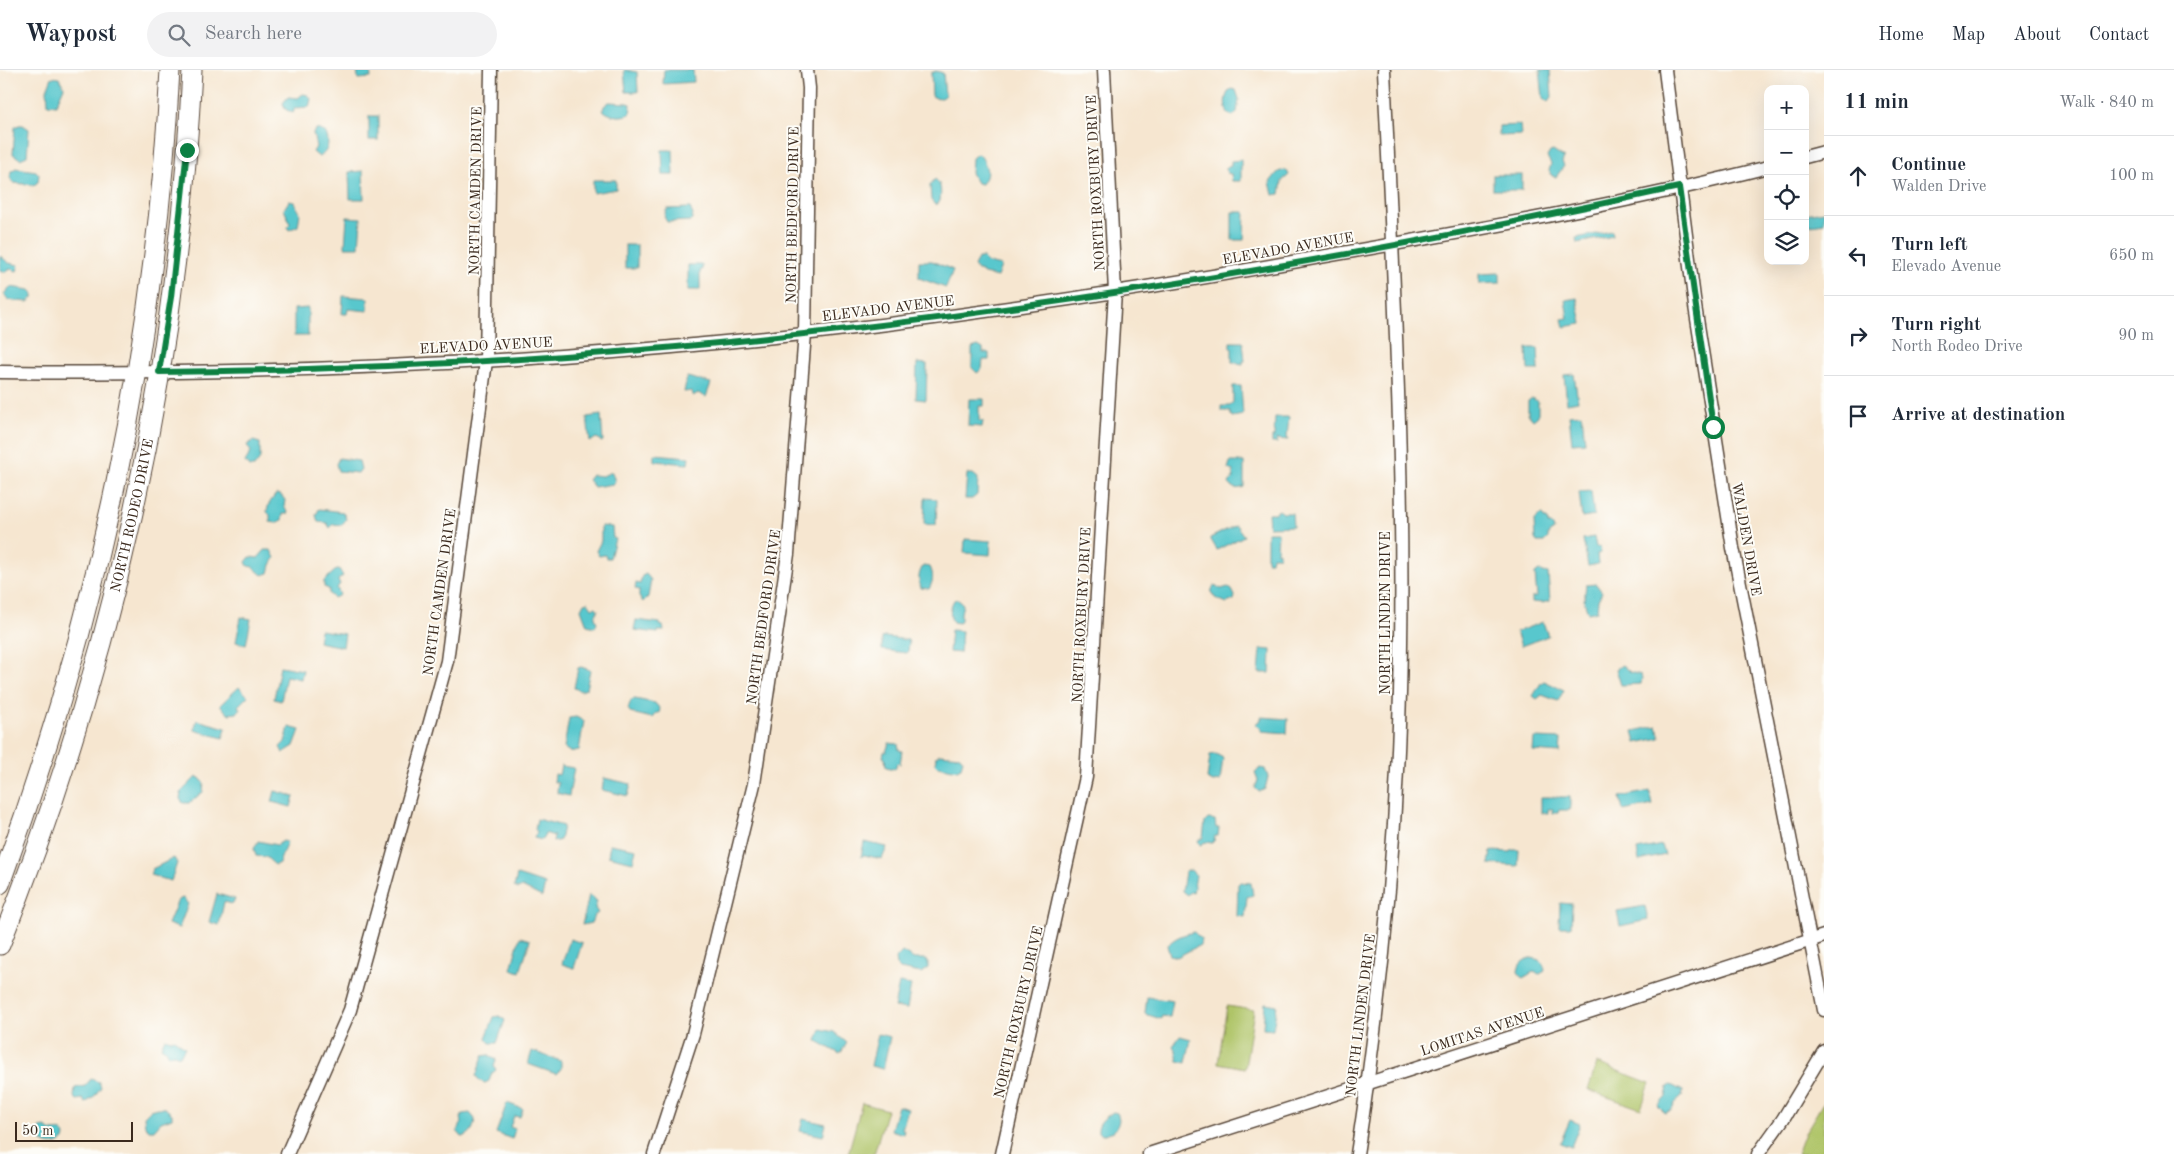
<!DOCTYPE html>
<html lang="en">
<head>
<meta charset="utf-8">
<style>
	:root { --surface:#fff; --page:#f2f2f3; --text:#1f2937; --muted:#747a83; --line:#e0e1e3 }
	body { margin:0; font-family:"Old Standard TT",serif; background:var(--page); color:var(--text) }
	.controls { position:absolute; right:15px; top:15px; display:grid; overflow:hidden; border-radius:10px; box-shadow:0 5px 20px #0002 }
	.controls button { width:45px; height:45px; display:grid; place-items:center; padding:0; border:0; border-bottom:1px solid var(--line); background:var(--surface); color:var(--text); font:25px sans-serif }
	.scale { position:absolute; left:15px; bottom:12px; width:118px; box-sizing:border-box; padding-left:5px; border:2px solid #3b2a1e; border-top:0; font-size:14px; line-height:18px; white-space:nowrap; color:#3b2a1e; -webkit-text-stroke:4px #fdfcf7; paint-order:stroke }
	.stop { position:absolute; width:15px; height:15px; margin:-11px; border:4px solid #0b8043; border-radius:50%; background:#fff }
	.stop.end { background:#0b8043; border-color:#fff; box-shadow:0 1px 5px #0008 }
	.list { margin:0; padding:0; list-style:none }
	h2 { display:flex; justify-content:space-between; align-items:center; height:65px; margin:0; padding:0 20px; font-size:21px }
	h2 small { font-size:16px; font-weight:400; color:var(--muted) }
	.list li { display:grid; grid-template-columns:32px 1fr auto; gap:15px; align-items:center; box-sizing:border-box; height:80px; padding:0 20px; border-top:1px solid var(--line) }
	.list b { display:block; font-size:19px; white-space:nowrap }
	.list p { margin:0; font-size:16px; white-space:nowrap; color:var(--muted) }
	.list em { font-size:16px; font-style:normal; color:var(--muted) }
	.icon { flex:none; width:28px; height:28px; fill:none; stroke:currentColor; stroke-width:2; stroke-linecap:round; stroke-linejoin:round }
	.map { position:relative; flex:none; width:1824px; height:1084px; overflow:hidden }
	header { display:flex; align-items:center; gap:30px; box-sizing:border-box; height:70px; padding:0 25px; background:var(--surface); border-bottom:1px solid var(--line) }
	header strong { font-size:24px }
	nav { display:flex; gap:28px; margin-inline-start:auto; font-size:18px }
	.search { width:350px; height:45px; background:var(--page); display:flex; align-items:center; gap:12px; box-sizing:border-box; padding:0 18px; border-radius:28px; color:var(--muted); font-size:19px }
	main { display:flex }
	aside { flex:1; background:var(--surface) }
	.map>svg:first-child { display:block }
	.green { fill:#afc468; stroke:#757743 }
	.water { fill:#59c7cd; stroke:#4a7876 }
	.lines { fill:none; stroke-linecap:round; stroke-linejoin:round }
	.street-casing { stroke:#574639; stroke-width:15 }
	.secondary-casing { stroke:#574639; stroke-width:21 }
	.street { stroke:#fff; stroke-width:12 }
	.secondary { stroke:#fff; stroke-width:19 }
	.route { stroke:#0b8043; stroke-width:6 }
	.labels { text-anchor:middle; stroke-width:4; stroke-linejoin:round; paint-order:stroke }
	.street-label { font-size:14px; fill:#3b2a1e; stroke:#fdfcf7 }
</style>
</head>
<body>
<header>
<strong>Waypost</strong>
<div class="search"><svg class="icon" aria-label="search" viewBox="0 0 24 24"><circle cx="10" cy="10" r="6"/><path d="M15 15l6 6"/></svg>Search here</div>
<nav><a>Home</a><a>Map</a><a>About</a><a>Contact</a></nav>
</header>
<main>
<div class="map">
<svg width="1824" height="1084" viewBox="0 0 1824 1084">
	<rect width="100%" height="100%" fill="#fdfcf7"/>
	<filter id="ink" filterUnits="userSpaceOnUse"><feTurbulence type="fractalNoise" baseFrequency=".02" numOctaves="2"/><feDisplacementMap in="SourceGraphic" scale="10" xChannelSelector="R" yChannelSelector="G"/><feConvolveMatrix kernelMatrix="1 2 1 2 8 2 1 2 1" color-interpolation-filters="sRGB"/></filter>
	<filter id="wash" filterUnits="userSpaceOnUse"><feTurbulence type="fractalNoise" baseFrequency=".0096" numOctaves="4" result="noise"/><feDisplacementMap in="SourceGraphic" scale="20" xChannelSelector="R" yChannelSelector="G"/><feGaussianBlur stdDeviation="1.12" result="paint"/><feColorMatrix in="noise" values="0 0 0 0 0 0 0 0 0 0 0 0 0 0 0 0 0 1.4 0 .05"/><feComposite in="paint" operator="in"/></filter>
	<g filter="url(#wash)">
		<rect width="100%" height="100%" fill="#f6e6d0"/>
		<!-- green -->
		<g class="green">
			<polygon points="1227,936 1254,940 1245,998 1218,993"/>
			<polygon points="1597,993 1650,1013 1641,1039 1588,1020"/>
			<polygon points="1824,1031 1824,1084 1797,1084 1805,1063"/>
			<polygon points="862,1033 887,1040 874,1084 848,1084"/>
		</g>
		<!-- water -->
		<g class="water">
			<polygon points="357,0 370,0 371,8 358,9"/>
			<polygon points="624,0 637,2 638,22 626,22"/>
			<polygon points="664,0 693,0 694,12 663,14"/>
			<polygon points="1540,0 1550,0 1552,27 1548,32 1543,28"/>
			<polygon points="936,1 943,3 945,26 938,29 932,26 931,3"/>
			<polygon points="52,7 59,8 64,17 56,35 48,34 47,20"/>
			<path d="M1231 19 1236 20 1239 29 1237 42 1233 46 1228 44C1224 35 1224 25 1231 19Z"/>
			<polygon points="303,24 308,25 311,29 309,37 295,38 293,43 285,39 283,33 288,27 298,28"/>
			<path d="M609 32 628 33 631 34 630 44C621 48 609 46 603 40L604 36Z"/>
			<rect x="369" y="46" width="9" height="24"/>
			<polygon points="19,55 23,55 29,59 27,86 20,89 13,84 15,57"/>
			<polygon points="1520,55 1521,65 1499,66 1499,56"/>
			<path d="M316 59 325 62C330 70 329 82 319 87L313 82 316 77 313 63Z"/>
			<polygon points="662,80 673,80 674,105 663,105"/>
			<polygon points="1553,81 1564,88 1562,92 1564,96 1556,107 1552,106 1549,101 1551,94 1547,87 1550,82"/>
			<path d="M977 84 980 85C987 95 990 104 982 114L977 113 971 103 972 88Z"/>
			<polygon points="1241,90 1241,111 1232,111 1231,104 1227,103 1226,98 1231,96 1231,91"/>
			<polygon points="16,98 36,101 39,104 38,112 34,115 14,113 10,108 11,101"/>
			<polygon points="1284,100 1287,101 1289,105 1282,111 1280,124 1273,125 1270,112 1278,102"/>
			<polygon points="363,101 364,129 350,129 349,102"/>
			<rect x="1493" y="105" width="29" height="15"/>
			<path d="M935 109C942 114 941 123 940 131L935 135 931 130 930 115Z"/>
			<polygon points="593,110 616,110 616,119 593,123"/>
			<polygon points="289,131 294,132 300,143 298,156 289,160 287,157 290,154 284,139"/>
			<path d="M690 138 693 145 691 151 667 152C663 145 664 146 667 139Z"/>
			<polygon points="1824,141 1824,153 1805,156 1805,144"/>
			<polygon points="1232,142 1245,142 1244,170 1232,170"/>
			<polygon points="347,147 361,148 359,177 345,177"/>
			<polygon points="1612,161 1613,166 1577,173 1576,168"/>
			<rect x="625" y="175" width="12" height="23"/>
			<polygon points="0,186 9,193 19,195 17,201 11,199 5,202 0,200"/>
			<polygon points="978,188 983,188 988,193 1001,196 997,207 984,204 974,197"/>
			<polygon points="919,191 932,191 953,200 946,218 919,208"/>
			<polygon points="688,195 702,195 702,200 700,201 700,220 688,220"/>
			<polygon points="1500,203 1500,213 1479,214 1479,204"/>
			<polygon points="10,217 30,220 33,223 33,228 28,232 8,230 4,224"/>
			<polygon points="343,226 368,228 368,241 348,239 347,244 342,244"/>
			<polygon points="1577,228 1582,254 1564,257 1562,249 1568,248 1565,230"/>
			<polygon points="308,238 308,266 294,266 294,239"/>
			<polygon points="1230,272 1243,272 1245,291 1243,291 1243,294 1232,292 1232,278 1230,278"/>
			<polygon points="978,276 983,279 983,283 989,283 989,290 983,290 982,299 977,303 972,298 972,278"/>
			<polygon points="1527,278 1538,278 1539,300 1528,300"/>
			<polygon points="917,293 927,294 926,330 916,329"/>
			<polygon points="1574,304 1578,331 1567,333 1564,305"/>
			<polygon points="687,307 711,313 706,327 698,323 693,326 692,321 684,322"/>
			<polygon points="1233,316 1241,316 1243,345 1232,347 1229,341 1221,341 1221,336 1230,336 1233,332"/>
			<polygon points="1532,328 1538,332 1538,346 1533,350 1528,344 1528,331"/>
			<polygon points="969,329 984,329 984,336 979,336 979,351 983,351 982,357 968,356"/>
			<polygon points="1582,344 1585,372 1572,373 1569,345"/>
			<polygon points="601,345 603,371 601,372 599,369 596,368 590,372 587,347"/>
			<polygon points="1275,347 1289,347 1287,366 1288,370 1277,369 1277,373 1272,373 1272,367 1274,367"/>
			<polygon points="253,371 260,373 260,389 254,397 249,397 245,392 251,382 247,375"/>
			<polygon points="654,384 689,387 688,394 654,391"/>
			<polygon points="339,388 359,391 361,399 358,403 338,401 336,394"/>
			<path d="M1230 392H1244V417C1239 419 1232 420 1229 413L1233 408V401L1228 399Z"/>
			<polygon points="612,402 615,412 613,414 594,417 588,410 592,405 602,406"/>
			<polygon points="967,404 973,404 978,408 977,425 972,429 965,429"/>
			<polygon points="1591,421 1594,446 1582,448 1579,422"/>
			<path d="M276 424 281 425 285 430 284 437 288 441 287 444H283L282 450 276 453 270 452V445L267 442C268 433 272 430 276 424Z"/>
			<polygon points="925,428 937,429 936,455 924,454"/>
			<polygon points="319,439 343,442 346,449 342,455 333,454 330,458 327,453 318,452 316,445"/>
			<polygon points="1279,440 1283,443 1292,443 1293,456 1269,457 1268,443 1275,443"/>
			<polygon points="1543,445 1544,449 1547,449 1548,454 1553,456 1554,460 1548,464 1548,468 1544,472 1537,472 1535,469 1534,450 1537,449 1538,446"/>
			<polygon points="1236,455 1244,466 1217,480 1210,468"/>
			<polygon points="601,456 612,457 613,468 615,469 610,488 606,488 605,485 599,486 596,481 601,471"/>
			<polygon points="1267,462 1278,462 1277,482 1279,482 1279,486 1272,486 1271,491 1267,491"/>
			<polygon points="1594,467 1596,477 1600,476 1601,483 1597,484 1598,494 1588,496 1583,469"/>
			<polygon points="965,469 991,471 990,485 964,483"/>
			<polygon points="265,480 271,480 275,488 271,495 269,503 262,505 253,497 248,496 246,492 250,487 258,488"/>
			<path d="M923 496 930 497C934 505 933 512 929 519L921 518C918 510 918 504 923 496Z"/>
			<polygon points="337,499 339,499 343,506 338,510 340,514 337,518 340,525 334,528 329,524 329,519 324,517 324,511"/>
			<polygon points="1539,501 1548,503 1550,531 1542,533 1532,532 1532,527 1537,527 1535,504"/>
			<polygon points="646,504 651,510 648,527 643,532 639,527 639,520 635,519 636,513 640,514 642,506"/>
			<polygon points="1596,514 1602,522 1598,530 1597,541 1588,543 1584,530 1586,515"/>
			<polygon points="1214,515 1221,519 1228,517 1232,520 1235,526 1234,530 1227,533 1215,528 1211,522"/>
			<path d="M957 529 963 534 961 543V550L959 553 953 552C949 547 950 536 954 530Z"/>
			<polygon points="588,532 592,538 596,537 598,540 595,547 597,553 595,557 587,555 581,539 584,533"/>
			<polygon points="241,547 251,549 246,575 236,572"/>
			<polygon points="636,550 660,553 660,555 663,556 664,561 658,561 658,563 634,560"/>
			<polygon points="1543,552 1548,566 1521,576 1516,562"/>
			<polygon points="320,560 345,564 343,577 318,572"/>
			<polygon points="951,560 962,561 960,583 949,582"/>
			<polygon points="885,567 908,570 909,573 908,581 906,583 882,580 882,568"/>
			<polygon points="1261,579 1271,580 1270,603 1259,603"/>
			<polygon points="1622,595 1630,602 1641,605 1642,608 1641,614 1621,615 1616,599"/>
			<polygon points="280,596 303,600 301,609 286,606 281,631 274,629"/>
			<polygon points="581,597 590,600 586,619 581,621 574,618 578,598"/>
			<polygon points="1544,611 1564,620 1558,631 1542,625 1537,629 1533,626 1541,613"/>
			<polygon points="239,617 248,626 238,636 240,639 237,643 228,644 220,635"/>
			<polygon points="635,629 655,633 660,639 659,643 656,643 652,648 631,643 628,639 631,630"/>
			<polygon points="576,647 584,651 579,680 570,682 564,678 569,648"/>
			<polygon points="1261,647 1288,649 1287,663 1261,661 1261,658 1255,654 1261,650"/>
			<polygon points="197,650 226,658 223,668 194,660"/>
			<polygon points="1657,656 1660,668 1636,673 1633,661"/>
			<polygon points="289,657 300,660 294,676 283,683 280,677 285,672"/>
			<polygon points="1534,668 1561,669 1560,683 1533,681"/>
			<polygon points="889,673 898,674 899,680 902,681 900,694 897,693 895,699 886,697 885,688 883,687 884,682 886,682"/>
			<polygon points="940,684 960,686 963,690 961,697 958,700 938,696 935,693 936,686"/>
			<polygon points="1216,684 1223,688 1220,711 1213,712 1207,709 1210,685"/>
			<polygon points="561,696 574,698 569,726 557,723 558,713 554,712 555,704 559,705"/>
			<polygon points="1261,698 1265,699 1268,707 1265,719 1259,722 1255,718 1258,710 1255,702"/>
			<polygon points="196,707 200,708 204,713 203,722 189,733 183,733 180,729 181,722"/>
			<polygon points="604,708 631,714 628,726 602,720"/>
			<polygon points="275,721 294,726 291,737 272,732"/>
			<polygon points="1650,721 1653,735 1623,741 1620,727"/>
			<polygon points="1541,727 1570,727 1570,740 1559,740 1558,743 1553,743 1553,739 1548,739 1548,743 1541,743"/>
			<polygon points="537,749 563,756 560,770 553,772 554,766 545,763 542,770 534,768 537,762 535,759"/>
			<polygon points="1208,749 1215,750 1216,758 1219,758 1218,766 1215,766 1214,771 1212,773 1205,772 1200,775 1198,770 1203,768 1205,752"/>
			<polygon points="258,771 277,775 283,771 287,772 279,793 275,795 266,787 256,786 254,779"/>
			<polygon points="864,772 887,777 882,789 864,785 861,787"/>
			<polygon points="610,774 636,779 633,792 608,786"/>
			<polygon points="1662,775 1665,785 1639,791 1637,780"/>
			<polygon points="1512,780 1519,780 1518,796 1489,794 1491,781 1511,782"/>
			<polygon points="174,788 177,793 171,811 150,805 152,799"/>
			<polygon points="1191,800 1196,805 1193,823 1190,822 1187,825 1182,821 1185,802"/>
			<polygon points="517,805 545,814 542,827 522,817 518,819 514,817"/>
			<polygon points="1240,812 1251,813 1253,825 1247,827 1245,847 1237,846 1238,814"/>
			<polygon points="217,824 235,829 233,834 224,832 219,855 209,852"/>
			<polygon points="589,825 597,831 595,838 598,843 594,846 591,853 582,855"/>
			<polygon points="183,828 188,834 179,858 168,854 178,830"/>
			<polygon points="1560,833 1572,834 1571,857 1559,857"/>
			<polygon points="1645,836 1648,850 1620,856 1617,841"/>
			<path d="M1194 862 1201 869 1200 875 1177 887 1170 885 1167 876C1173 868 1184 864 1194 862Z"/>
			<polygon points="520,867 530,870 520,902 511,899"/>
			<polygon points="570,869 582,873 574,898 562,894"/>
			<polygon points="902,882 914,889 924,889 928,892 928,898 921,903 900,899 896,895 895,889"/>
			<path d="M1531 888C1540 889 1544 892 1545 901L1540 904 1533 902 1523 908 1518 902C1519 893 1523 890 1531 888Z"/>
			<polygon points="899,913 911,915 907,939 894,937"/>
			<polygon points="1147,927 1173,931 1170,947 1162,946 1161,949 1145,944"/>
			<polygon points="1265,933 1277,935 1273,959 1263,958"/>
			<polygon points="499,946 505,950 497,973 490,973 486,968 494,947"/>
			<polygon points="821,959 834,962 847,973 840,984 817,971"/>
			<polygon points="878,964 890,967 883,999 871,996"/>
			<polygon points="1180,966 1191,969 1186,993 1178,991 1176,981 1173,976"/>
			<polygon points="165,968 171,970 174,969 185,977 180,986 174,984 168,985 167,981 161,977"/>
			<polygon points="532,981 561,991 561,999 556,1004 528,994"/>
			<polygon points="488,985 495,988 496,991 494,996 496,1000 492,1003 489,1011 485,1013 480,1011 476,1006 483,986"/>
			<polygon points="91,1009 99,1012 101,1017 93,1028 85,1033 83,1029 77,1030 74,1027 75,1018 85,1016"/>
			<polygon points="1671,1015 1683,1021 1682,1027 1675,1033 1672,1040 1665,1043 1658,1036 1666,1027 1668,1017"/>
			<polygon points="507,1033 523,1039 520,1047 514,1046 510,1057 515,1059 512,1069 496,1063"/>
			<polygon points="898,1036 908,1039 902,1059 904,1060 903,1064 891,1060"/>
			<polygon points="157,1038 165,1038 172,1044 172,1048 161,1052 154,1060 149,1060 145,1056 144,1046 150,1040"/>
			<path d="M1113 1042 1117 1043C1121 1050 1118 1055 1114 1061L1101 1065 1098 1062C1097 1052 1106 1047 1113 1042Z"/>
			<path d="M470 1043 475 1049C474 1058 471 1065 462 1067L457 1061 462 1053 461 1047 462 1044Z"/>
			<polygon points="803,1049 826,1054 823,1066 800,1061"/>
			<polygon points="1570,1050 1580,1054 1571,1077 1560,1073"/>
			<path d="M45 1057 52 1061C59 1061 62 1058 65 1066L64 1070C55 1078 40 1076 36 1063L40 1058Z"/>
		</g>
	</g>
	<g filter="url(#ink)">
		<g class="lines">
			<defs>
				<g id="street">
					<polyline points="1665,0 1695,236 1733,478 1824,940"/>
					<polyline points="1805,87 1824,82"/>
					<path d="M0 302C242 305 484 296 725 272 925 253 1123 223 1320 187 1469 161 1620 135 1768 97"/>
					<polyline points="287,1084 350,940 447,591 486,291 491,0"/>
					<polyline points="654,1084 693,964 754,714 788,484 805,263 809,18 807,0"/>
					<polyline points="1002,1084 1086,707 1115,222 1104,0"/>
					<polyline points="1149,1084 1824,866"/>
					<path d="M1357 1084C1379 942 1394 799 1399 655 1407 437 1394 218 1384 0"/>
					<polyline points="1758,1084 1783,1049 1824,981"/>
				</g>
				<g id="secondary">
					<path d="M0 814C96 554 156 277 170 0"/>
					<path id="s1" d="M0 875C111 598 178 299 192 0"/>
				</g>
			</defs>
			<!-- street casing -->
			<use href="#street" class="street-casing"/>
			<!-- secondary casing -->
			<use href="#secondary" class="secondary-casing"/>
			<!-- street -->
			<use href="#street" class="street"/>
			<!-- secondary -->
			<use href="#secondary" class="secondary"/>
		</g>
	</g>
	<g class="lines" filter="url(#ink)">
		<!-- route -->
		<path class="route" d="M187 80 171 227 159 302C349 300 540 291 729 272 1048 240 1366 186 1679 117L1713 357"/>
	</g>
	<g class="labels">
		<!-- street labels -->
		<g class="street-label">
			<text transform="translate(1095 113) rotate(-93)" y="5">NORTH ROXBURY DRIVE</text>
			<text transform="translate(475 121) rotate(-89)" y="5">NORTH CAMDEN DRIVE</text>
			<text transform="translate(792 145) rotate(-89)" y="5">NORTH BEDFORD DRIVE</text>
			<text transform="translate(1288 178) rotate(-10)" y="5">ELEVADO AVENUE</text>
			<text transform="translate(888 238) rotate(-7)" y="5">ELEVADO AVENUE</text>
			<text transform="translate(486 275) rotate(-3)" y="5">ELEVADO AVENUE</text>
			<text dy="5" stroke="none"><textPath href="#s1" startOffset="450">NORTH RODEO DRIVE</textPath></text>
			<text transform="translate(1747 469) rotate(80)" y="5">WALDEN DRIVE</text>
			<text transform="translate(439 522) rotate(-82)" y="5">NORTH CAMDEN DRIVE</text>
			<text transform="translate(1385 543) rotate(-90)" y="5">NORTH LINDEN DRIVE</text>
			<text transform="translate(1081 545) rotate(-87)" y="5">NORTH ROXBURY DRIVE</text>
			<text transform="translate(763 547) rotate(-82)" y="5">NORTH BEDFORD DRIVE</text>
			<text transform="translate(1018 942) rotate(-77)" y="5">NORTH ROXBURY DRIVE</text>
			<text transform="translate(1360 945) rotate(-83)" y="5">NORTH LINDEN DRIVE</text>
			<text transform="translate(1482 961) rotate(-18)" y="5">LOMITAS AVENUE</text>
		</g>
	</g>
</svg>
<div class="controls">
<button>+</button>
<button>−</button>
<button><svg class="icon" aria-label="locate" viewBox="0 0 24 24"><circle cx="12" cy="12" r="6"/><path d="M12 2v4M12 18v4M2 12h4M18 12h4"/></svg></button>
<button><svg class="icon" aria-label="layers" viewBox="0 0 24 24"><path d="M12 4l9 5-9 5-9-5zM3 14l9 5 9-5"/></svg></button>
</div>
<div class="scale">50 m</div>
<div class="stop" style="left:1713px;top:357px"></div>
<div class="stop end" style="left:187px;top:80px"></div>
</div>
<aside>
<h2>11 min<small>Walk · 840 m</small></h2>
<ul class="list">
<li><svg class="icon" aria-label="ahead" viewBox="0 0 24 24"><path d="M12 20V5M6 11l6-6 6 6"/></svg><div><b>Continue</b><p>Walden Drive</p></div><em>100 m</em></li>
<li><svg class="icon" aria-label="left" viewBox="0 0 24 24"><path d="M17 20v-9H6M10 6l-5 5 5 5"/></svg><div><b>Turn left</b><p>Elevado Avenue</p></div><em>650 m</em></li>
<li><svg class="icon" aria-label="right" viewBox="0 0 24 24"><path d="M7 20v-9h11M14 6l5 5-5 5"/></svg><div><b>Turn right</b><p>North Rodeo Drive</p></div><em>90 m</em></li>
<li><svg class="icon" aria-label="arrive" viewBox="0 0 24 24"><path d="M6 21V4h12l-3 4 3 4H6"/></svg><div><b>Arrive at destination</b></div></li>
</ul>
</aside>
</main>
</body>
</html>
